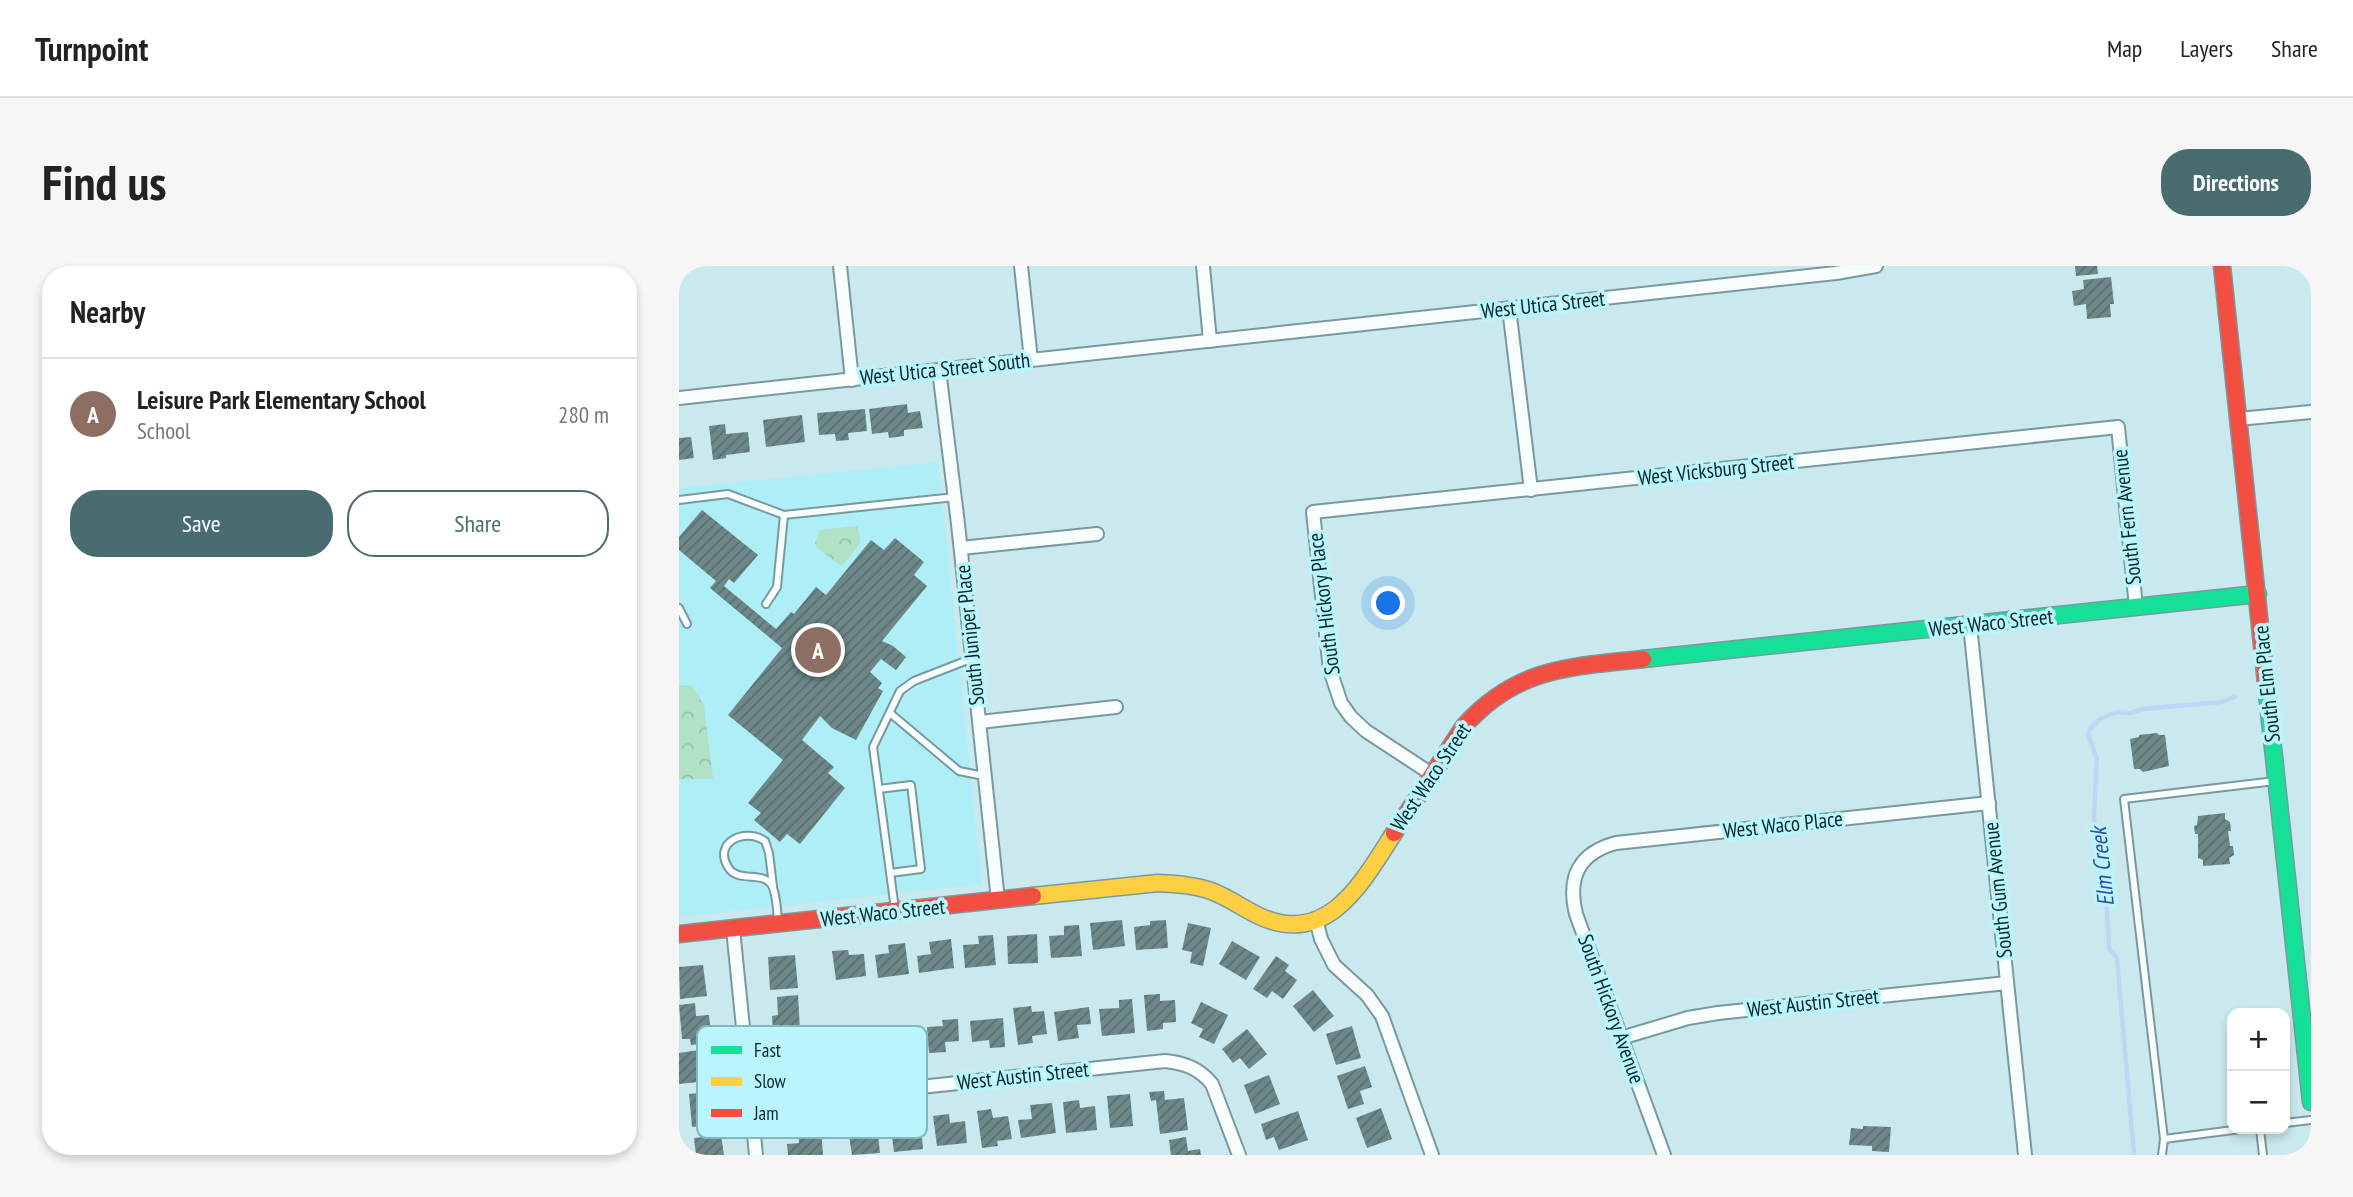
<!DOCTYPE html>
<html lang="en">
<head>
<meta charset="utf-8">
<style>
	:root { --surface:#fff; --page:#f6f6f6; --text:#222; --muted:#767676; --line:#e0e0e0; --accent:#496c70 }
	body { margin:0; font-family:"PT Sans Narrow",sans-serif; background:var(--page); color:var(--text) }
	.controls { position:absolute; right:21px; bottom:21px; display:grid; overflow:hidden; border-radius:14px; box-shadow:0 4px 10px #0003 }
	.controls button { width:63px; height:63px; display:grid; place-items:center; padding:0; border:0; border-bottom:2px solid var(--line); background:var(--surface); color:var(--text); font:35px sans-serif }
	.you { position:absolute; left:710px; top:338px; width:24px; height:24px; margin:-18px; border:5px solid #fff; border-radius:50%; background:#1a73e8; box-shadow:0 0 0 10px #1a73e833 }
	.badge { display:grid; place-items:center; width:46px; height:46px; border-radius:50%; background:var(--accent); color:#fff; font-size:23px; font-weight:700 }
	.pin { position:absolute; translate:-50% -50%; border:4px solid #fff; box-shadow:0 2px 7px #0006 }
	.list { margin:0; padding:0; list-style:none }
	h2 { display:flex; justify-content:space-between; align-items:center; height:91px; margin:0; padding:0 28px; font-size:30px }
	h2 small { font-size:23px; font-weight:400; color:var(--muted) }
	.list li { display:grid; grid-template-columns:46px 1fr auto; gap:21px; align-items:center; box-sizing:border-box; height:112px; padding:0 28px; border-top:2px solid var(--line) }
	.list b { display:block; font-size:26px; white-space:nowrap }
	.list p { margin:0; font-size:23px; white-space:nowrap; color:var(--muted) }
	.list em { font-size:23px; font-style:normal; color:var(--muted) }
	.actions { display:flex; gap:14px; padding:21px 28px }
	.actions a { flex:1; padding:16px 0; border:2px solid var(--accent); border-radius:28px; text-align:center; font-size:24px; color:var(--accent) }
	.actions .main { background:var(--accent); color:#fff }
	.map { position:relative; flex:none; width:1632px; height:889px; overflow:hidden; border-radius:28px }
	header { display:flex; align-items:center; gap:42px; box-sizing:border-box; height:98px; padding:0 35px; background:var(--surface); border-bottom:2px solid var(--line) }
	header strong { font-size:33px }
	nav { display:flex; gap:38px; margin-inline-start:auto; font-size:24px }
	.intro { display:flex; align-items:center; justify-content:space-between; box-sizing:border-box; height:168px; padding:0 42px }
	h1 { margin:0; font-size:49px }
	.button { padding:18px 32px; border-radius:28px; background:var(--accent); color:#fff; font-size:24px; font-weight:700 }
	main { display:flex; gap:42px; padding:0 42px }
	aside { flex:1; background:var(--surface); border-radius:28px; box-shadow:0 4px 10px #0003 }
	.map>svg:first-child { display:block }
	.built { fill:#aeeef7 }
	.forest { fill:url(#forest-crowns) }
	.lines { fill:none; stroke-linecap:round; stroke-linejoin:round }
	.stream { stroke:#bfd6f6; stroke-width:4.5 }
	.building { fill:url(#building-hatch) }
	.lane-casing { stroke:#7a999e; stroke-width:10 }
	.street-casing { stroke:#7a999e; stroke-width:16 }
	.fast-casing { stroke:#7a999e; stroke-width:19 }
	.slow-casing { stroke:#7a999e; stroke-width:19 }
	.jam-casing { stroke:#7a999e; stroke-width:19 }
	.lane { stroke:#f7fcfc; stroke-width:6 }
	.street { stroke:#f7fcfc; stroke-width:12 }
	.fast { stroke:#16e098; stroke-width:16 }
	.slow { stroke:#ffcf43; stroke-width:16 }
	.jam { stroke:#f24e42; stroke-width:16 }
	.labels { text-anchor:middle; stroke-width:7; stroke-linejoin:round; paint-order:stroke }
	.street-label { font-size:21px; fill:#04282c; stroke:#baf5fd }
	.water-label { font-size:23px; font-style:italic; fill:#324d9f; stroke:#baf5fd }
	.key { fill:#baf5fd; stroke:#83b8be; stroke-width:2 }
	.key-label { font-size:19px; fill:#04282c }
</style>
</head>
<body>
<header>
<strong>Turnpoint</strong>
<nav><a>Map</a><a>Layers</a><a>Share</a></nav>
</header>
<div class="intro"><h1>Find us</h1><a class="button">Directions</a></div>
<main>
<aside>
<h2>Nearby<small></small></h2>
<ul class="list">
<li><span class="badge" style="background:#8d6e63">A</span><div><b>Leisure Park Elementary School</b><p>School</p></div><em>280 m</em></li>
</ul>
<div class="actions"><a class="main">Save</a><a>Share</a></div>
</aside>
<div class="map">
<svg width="1632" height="889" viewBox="0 0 1632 889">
	<defs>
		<pattern id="forest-crowns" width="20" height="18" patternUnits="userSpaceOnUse" patternTransform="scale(1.75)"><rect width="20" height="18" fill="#b1e2c5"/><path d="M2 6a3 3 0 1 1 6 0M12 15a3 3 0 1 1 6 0" fill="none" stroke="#97c2a9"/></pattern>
		<pattern id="building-hatch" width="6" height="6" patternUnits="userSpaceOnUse" patternTransform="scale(1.75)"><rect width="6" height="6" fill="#6e8889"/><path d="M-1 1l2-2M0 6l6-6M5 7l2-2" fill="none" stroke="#586f70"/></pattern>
	</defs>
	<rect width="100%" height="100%" fill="#c9e9ee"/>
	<!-- built -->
	<polygon class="built" points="259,196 303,618 0,651 0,222"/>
	<!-- forest -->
	<g class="forest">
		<polygon points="178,260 182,276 163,300 139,283 136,277 141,264"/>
		<polygon points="12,419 25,439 34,513 0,513 0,420"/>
	</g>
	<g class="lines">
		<!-- stream -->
		<polyline class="stream" points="1455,889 1438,692 1430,682 1427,625 1417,587 1415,547 1418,493 1409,469 1410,464 1421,453 1437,446 1452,447 1463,443 1543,436 1556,431"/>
	</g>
	<!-- building -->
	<g class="building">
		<polygon points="1396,0 1418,0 1419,8 1397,10"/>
		<polygon points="1432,11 1435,38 1431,38 1432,51 1408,53 1407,38 1395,40 1393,25 1405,23 1404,14"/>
		<polygon points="228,138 229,147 241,145 244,162 225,164 225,170 210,172 209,166 193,168 190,143"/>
		<polygon points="186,143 188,165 169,167 170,174 157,175 156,168 140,169 138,147"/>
		<polygon points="123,149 126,176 87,181 84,154"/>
		<polygon points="46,158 47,168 69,166 71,186 47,189 47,192 34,194 30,160"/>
		<polygon points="12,171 15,192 0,194 0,172"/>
		<polygon points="23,244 79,289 55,317 50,313 45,320 97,363 112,346 115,348 137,321 147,329 192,274 205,284 216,272 245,296 235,309 248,320 203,375 214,380 227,391 217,404 202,393 191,406 203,417 199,422 204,425 177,474 153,462 141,450 123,474 155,501 149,507 166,522 121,578 108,568 101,576 75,554 82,547 69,537 104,494 49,449 103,382 31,322 37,315 0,284 0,271"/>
		<polygon points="1478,467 1480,469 1486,469 1490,500 1464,506 1461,503 1455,503 1451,473 1460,471 1460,469"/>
		<polygon points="1546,547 1546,553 1551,556 1552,565 1549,565 1551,580 1554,580 1555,589 1550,592 1551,598 1524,600 1524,594 1519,592 1519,568 1516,568 1515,560 1518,559 1519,550"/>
		<polygon points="443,654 446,680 414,684 411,657"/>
		<polygon points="487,654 489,682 457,684 455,661 471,659 471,655"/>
		<polygon points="509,657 532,662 524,700 511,697 513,686 503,684"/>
		<polygon points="400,659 403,690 372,692 370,670 385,669 385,660"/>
		<polygon points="358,668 359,697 329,698 328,670"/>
		<polygon points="314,669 317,699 286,702 284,679 300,678 299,670"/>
		<polygon points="272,673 275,702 240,707 238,690 252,688 250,676"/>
		<polygon points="553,675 581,691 567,714 540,698"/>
		<polygon points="226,677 230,708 199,712 196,689 210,687 209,679"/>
		<polygon points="169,684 170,689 185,688 187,710 157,714 153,685"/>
		<polygon points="116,689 119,722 91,724 89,691"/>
		<polygon points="597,690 610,699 606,705 618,714 604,733 593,725 588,732 574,723"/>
		<polygon points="24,699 28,730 1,733 0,701"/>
		<polygon points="634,724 655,750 635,766 614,740"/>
		<polygon points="481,728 481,735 496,734 497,756 484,757 484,763 468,765 465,729"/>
		<polygon points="119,729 121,764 94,766 93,750 99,749 98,731"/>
		<polygon points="453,733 456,767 423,770 420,743 440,742 440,734"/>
		<polygon points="522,736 549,749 535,778 520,771 524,763 512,757"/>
		<polygon points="16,737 17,750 30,749 32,769 22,769 22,778 12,779 11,773 3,773 0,739"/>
		<polygon points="352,740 353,746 365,745 368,768 353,770 354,777 339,779 334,742"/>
		<polygon points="410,741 412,758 398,759 400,772 379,775 375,746"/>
		<polygon points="324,752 326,781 311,782 310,774 293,776 291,755"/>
		<polygon points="279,753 280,775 266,776 267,786 250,787 248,761 264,760 263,754"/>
		<polygon points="673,760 682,792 657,799 647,768"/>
		<polygon points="568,763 588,788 570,803 561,792 554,797 543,783"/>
		<polygon points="34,782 36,800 27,801 29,815 0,818 0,787"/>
		<polygon points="686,800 693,821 681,825 685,838 669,843 658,810"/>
		<polygon points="590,809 601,838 576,848 565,819"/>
		<polygon points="39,825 41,843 35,844 36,859 13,861 10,828"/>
		<polygon points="485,825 486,834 505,832 509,864 481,868 477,834 472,835 470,826"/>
		<polygon points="451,828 454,860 431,862 428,830"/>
		<polygon points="400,834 401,842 416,840 418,864 387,867 384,836"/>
		<polygon points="373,837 377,867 342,872 339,854 353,853 351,839"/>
		<polygon points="702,842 713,873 688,882 677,852"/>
		<polygon points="312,843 314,852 329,850 333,873 318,875 319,880 303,882 298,845"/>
		<polygon points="619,845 629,874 600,884 595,871 587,874 582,858"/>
		<polygon points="270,848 271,857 286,855 288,877 258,880 254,850"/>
		<polygon points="226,853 227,862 242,860 244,883 215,886 211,855"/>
		<polygon points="198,859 201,887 173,889 169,863"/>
		<polygon points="1184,860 1212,861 1210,886 1193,885 1193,880 1170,879 1172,862 1184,863"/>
		<polygon points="142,862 144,889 109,889 108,878 120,877 119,864"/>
		<polygon points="42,869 45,889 17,889 15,872"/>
		<polygon points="507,871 509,885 521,883 522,889 492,889 490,874"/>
	</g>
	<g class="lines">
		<defs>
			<g id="lane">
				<polyline points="0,234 49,228 105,249 276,231"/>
				<polyline points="87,338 98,321 105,249"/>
				<polyline points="0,342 8,358"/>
				<polyline points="211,447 280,505 305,510"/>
				<polyline points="200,523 232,519 242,603 211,607"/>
				<path d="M94 620 90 587 86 575C65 561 34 577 49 601 58 617 83 605 92 618 98 627 98 646 99 656"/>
				<polyline points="216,643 194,481 221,425 235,415 294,392"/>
				<polyline points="1606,857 1632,854"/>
				<polyline points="1581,863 1584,889"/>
				<polyline points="1485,873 1562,863"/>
				<polyline points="1483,889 1485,873 1445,533 1596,515"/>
			</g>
			<g id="street">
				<polyline points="161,0 173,114"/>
				<polyline points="342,0 352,94"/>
				<polyline points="524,0 531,75"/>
				<polyline points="830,42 852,224"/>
				<polyline points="260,104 279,258 319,634"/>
				<polyline points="0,132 1157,7 1197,0"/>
				<polyline points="1559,153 1632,146"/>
				<polyline points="282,282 418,268"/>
				<polyline points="1291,359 1346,889"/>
				<polyline points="301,456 437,441"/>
				<polyline points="754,509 687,465 672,451 662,437 651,404 634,246 1439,161 1457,341"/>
				<polyline points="637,653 642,673 655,699 688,729 703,750 753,889"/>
				<polyline points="54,663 77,889"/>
				<polyline points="942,772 1009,752 1039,747 1328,717"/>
				<path d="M72 839 486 795C505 797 520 802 533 818L560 889"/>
				<path d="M985 889 897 648C888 611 900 587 937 577L1310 537"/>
			</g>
			<g id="fast">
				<polyline points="964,393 1579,328"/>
				<polyline points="1587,417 1632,836"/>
			</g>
			<path id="slow" d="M354 630 479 617C497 618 515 619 532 625 549 631 563 642 580 650 649 682 684 615 715 567"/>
			<g id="jam">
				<polyline points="1543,0 1587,417"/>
				<path d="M715 567 785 460C838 401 891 401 964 393"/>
				<polyline points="0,668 354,630"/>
			</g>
		</defs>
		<!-- lane casing -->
		<use href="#lane" class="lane-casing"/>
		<!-- street casing -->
		<use href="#street" class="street-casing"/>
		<!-- fast casing -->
		<use href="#fast" class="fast-casing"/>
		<!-- slow casing -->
		<use href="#slow" class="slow-casing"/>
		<!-- jam casing -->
		<use href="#jam" class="jam-casing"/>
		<!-- lane -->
		<use href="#lane" class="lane"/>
		<!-- street -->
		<use href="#street" class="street"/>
		<!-- fast -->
		<use href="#fast" class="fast"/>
		<!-- slow -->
		<use href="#slow" class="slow"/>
		<!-- jam -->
		<use href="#jam" class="jam"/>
	</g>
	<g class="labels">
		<!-- street labels -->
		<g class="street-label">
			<text transform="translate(864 39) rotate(-6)" y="7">West Utica Street</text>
			<text transform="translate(266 103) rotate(-6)" y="7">West Utica Street South</text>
			<text transform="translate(1037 204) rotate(-6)" y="7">West Vicksburg Street</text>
			<text transform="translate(1448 251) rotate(-96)" y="7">South Fern Avenue</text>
			<text transform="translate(645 338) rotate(-97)" y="7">South Hickory Place</text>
			<text transform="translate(1312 357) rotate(-6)" y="7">West Waco Street</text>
			<text transform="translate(291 369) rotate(-96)" y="7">South Juniper Place</text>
			<text transform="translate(1588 418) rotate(-96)" y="7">South Elm Place</text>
			<text transform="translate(752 511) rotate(-56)" y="7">West Waco Street</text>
			<text transform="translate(1104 559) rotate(-6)" y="7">West Waco Place</text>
			<text transform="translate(1319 624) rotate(-96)" y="7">South Gum Avenue</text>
			<text transform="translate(204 647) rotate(-6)" y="7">West Waco Street</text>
			<text transform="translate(1134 737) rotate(-6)" y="7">West Austin Street</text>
			<text transform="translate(932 743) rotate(70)" y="7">South Hickory Avenue</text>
			<text transform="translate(344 810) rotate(-6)" y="7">West Austin Street</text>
		</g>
		<!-- water labels -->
		<g class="water-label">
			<text transform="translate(1423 601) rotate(-96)" y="8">Elm Creek</text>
		</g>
	</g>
	<!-- legend -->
	<rect x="18" y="760" width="230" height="112" rx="10" class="key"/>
	<rect x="32" y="780" width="31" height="8" fill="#16e098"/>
	<rect x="32" y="811" width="31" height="9" fill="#ffcf43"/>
	<rect x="32" y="843" width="31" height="8" fill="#f24e42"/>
	<g class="key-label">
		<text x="75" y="791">Fast</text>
		<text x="75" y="822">Slow</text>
		<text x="75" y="854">Jam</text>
	</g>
</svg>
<div class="controls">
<button>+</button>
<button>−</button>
</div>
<div class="you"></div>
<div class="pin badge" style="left:139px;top:384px;background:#8d6e63">A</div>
</div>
</main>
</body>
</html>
